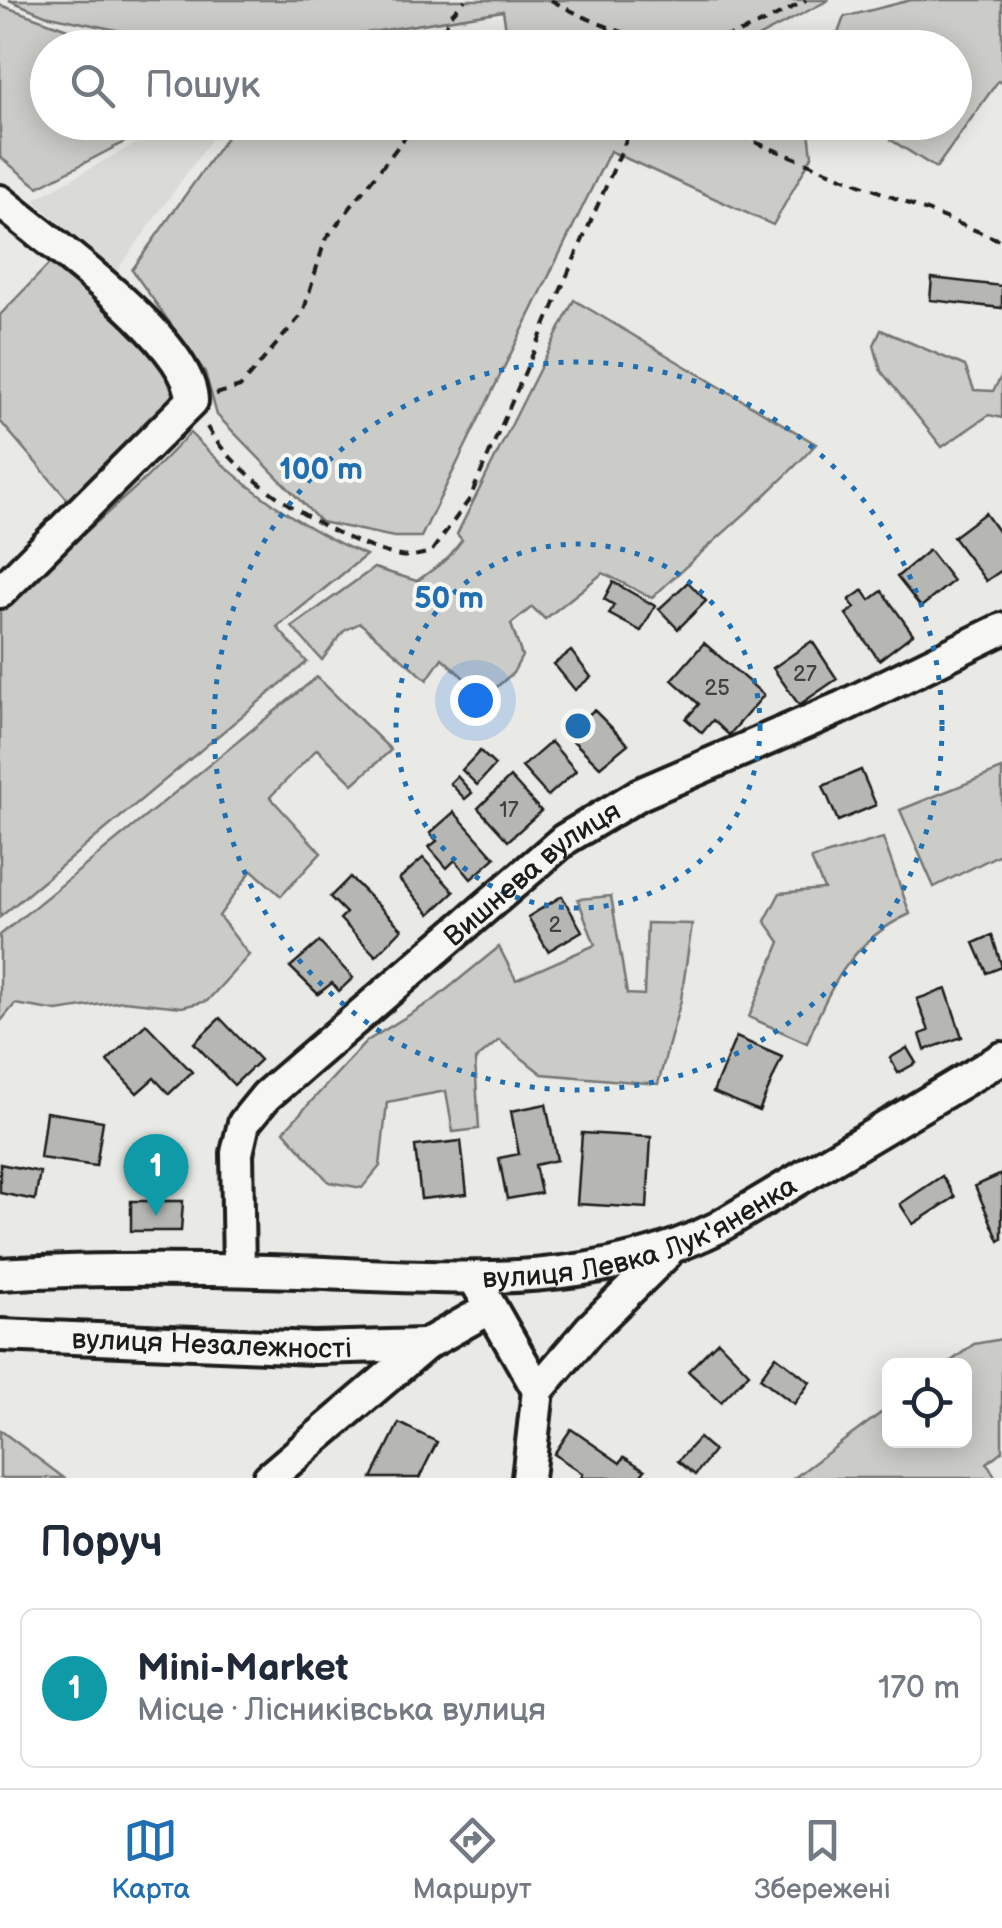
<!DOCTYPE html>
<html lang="uk">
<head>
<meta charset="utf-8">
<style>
	:root { --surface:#fff; --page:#f2f2f3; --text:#1f2937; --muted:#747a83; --line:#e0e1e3; --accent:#1f6fb2 }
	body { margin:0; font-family:"Balsamiq Sans",sans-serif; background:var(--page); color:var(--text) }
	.controls { position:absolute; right:30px; bottom:30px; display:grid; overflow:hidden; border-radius:15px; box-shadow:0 5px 25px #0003 }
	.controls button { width:90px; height:90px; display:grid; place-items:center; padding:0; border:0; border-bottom:2px solid var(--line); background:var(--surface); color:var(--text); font:50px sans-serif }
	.you { position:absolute; left:475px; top:700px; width:35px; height:35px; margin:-25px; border:8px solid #fff; border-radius:50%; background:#1a73e8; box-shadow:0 0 0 15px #1a73e833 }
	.badge { display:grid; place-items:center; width:65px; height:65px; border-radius:50%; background:var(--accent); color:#fff; font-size:32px; font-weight:700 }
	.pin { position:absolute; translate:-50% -82px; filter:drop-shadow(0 2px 5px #0008) }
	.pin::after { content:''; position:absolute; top:52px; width:35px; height:30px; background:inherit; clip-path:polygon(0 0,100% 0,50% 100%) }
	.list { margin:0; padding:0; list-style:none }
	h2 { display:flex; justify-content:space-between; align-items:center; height:130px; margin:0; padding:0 40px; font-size:42px }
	h2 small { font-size:32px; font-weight:400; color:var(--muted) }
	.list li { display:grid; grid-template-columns:65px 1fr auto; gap:30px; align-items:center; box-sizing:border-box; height:160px; margin:0 20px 20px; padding:0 20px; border:2px solid var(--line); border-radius:15px }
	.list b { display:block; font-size:38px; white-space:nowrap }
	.list p { margin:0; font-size:32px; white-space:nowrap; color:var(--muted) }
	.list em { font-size:32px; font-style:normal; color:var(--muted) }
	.icon { flex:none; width:55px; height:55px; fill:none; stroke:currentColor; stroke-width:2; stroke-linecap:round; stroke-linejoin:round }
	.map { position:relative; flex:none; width:1002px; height:1478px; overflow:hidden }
	.search { position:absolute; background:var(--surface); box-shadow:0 5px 25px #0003; left:30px; right:30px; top:30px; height:110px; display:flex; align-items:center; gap:25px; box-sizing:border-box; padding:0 35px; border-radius:55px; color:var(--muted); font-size:38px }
	.sheet { height:310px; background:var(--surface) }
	nav { display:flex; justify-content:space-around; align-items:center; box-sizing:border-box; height:140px; border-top:2px solid var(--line); background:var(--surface); font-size:28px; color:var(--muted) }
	nav a { display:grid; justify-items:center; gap:5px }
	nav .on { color:var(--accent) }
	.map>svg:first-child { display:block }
	.built { fill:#dadad6 }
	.green { fill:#cbcbc7; stroke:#747472; stroke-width:2.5 }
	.building { fill:#b6b6b3; stroke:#1c1c1c; stroke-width:2.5 }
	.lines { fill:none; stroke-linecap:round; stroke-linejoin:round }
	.minor-casing { stroke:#1c1c1c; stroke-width:38 }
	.path { stroke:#1c1c1c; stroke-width:4; stroke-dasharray:10 8; stroke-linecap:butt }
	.minor { stroke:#f6f6f2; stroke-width:30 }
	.ring { fill:none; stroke:#1f6fb2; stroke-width:5; stroke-dasharray:5 10 }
	.labels { text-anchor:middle; stroke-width:8; stroke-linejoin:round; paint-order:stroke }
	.number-label { font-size:22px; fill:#424242 }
	.street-label { font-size:28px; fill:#1c1c1c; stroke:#f6f6f2 }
	.centre { fill:#1f6fb2; stroke:#f6f6f2; stroke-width:5 }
	.ring-label { font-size:30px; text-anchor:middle; font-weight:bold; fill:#1f6fb2; stroke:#f6f6f2; stroke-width:8; stroke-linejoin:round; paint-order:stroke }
</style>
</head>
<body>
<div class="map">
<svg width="1002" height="1478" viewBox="0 0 1002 1478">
	<rect width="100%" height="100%" fill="#e9e9e5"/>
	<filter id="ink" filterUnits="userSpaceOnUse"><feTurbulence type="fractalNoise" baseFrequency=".01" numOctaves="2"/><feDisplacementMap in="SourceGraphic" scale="20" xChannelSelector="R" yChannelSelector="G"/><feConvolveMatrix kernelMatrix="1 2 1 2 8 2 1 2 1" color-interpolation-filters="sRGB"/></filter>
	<g filter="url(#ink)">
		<!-- built -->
		<polygon class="built" points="172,123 213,123 220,127 114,275 34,200"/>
		<!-- green -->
		<g class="green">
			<polygon points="9,0 829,0 754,39 759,47 509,47 503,11 279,47 202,48 45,15"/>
			<polygon points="911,0 1002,0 1002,83 998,81 936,168 891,140 890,123 954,122 954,48 833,47 844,17"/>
			<polygon points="0,5 118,47 48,48 48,122 161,123 38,187 0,157"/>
			<polygon points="225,123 808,123 812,156 773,225 610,151 421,537 394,537 321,522 217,415 205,372 132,270 233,128"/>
			<polygon points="57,256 149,337 181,393 74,507 0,421 0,315"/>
			<path d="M574 300 816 444C765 500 706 546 652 598L603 573 545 619 532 607 511 624 522 656 513 673 485 697 442 658 427 680 360 623 344 631 322 660 292 627 374 568 417 581 447 559 462 540 457 534Z"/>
			<polygon points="881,330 965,366 974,390 993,391 1002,375 1002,418 989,415 942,447 881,371 874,345"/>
			<path d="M190 433C239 484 300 528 366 555L277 627 307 662 0 917V609L144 480Z"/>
			<polygon points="317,677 391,750 353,784 317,749 270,797 321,853 281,896 252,870 219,916 249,955 207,1001 182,1007 123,1001 57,1011 15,1004 0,1022 0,935"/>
			<polygon points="1002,769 1002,853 934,887 900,810"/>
			<path d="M883 838 910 914C853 939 829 987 807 1043L749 1017 780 942 765 921 780 893 824 889 811 859Z"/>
			<polygon points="611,896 627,994 644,995 647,923 692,924 681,1000 658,1084 542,1074 499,1040 475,1060 479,1129 453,1132 446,1091 387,1102 380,1166 362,1188 329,1182 284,1131 367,1041 435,999 499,947 516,980 595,945 578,899"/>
			<polygon points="1002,1339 1002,1451 987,1463 996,1478 794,1478 889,1407 890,1440 964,1440 964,1366 946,1365 974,1344"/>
			<polygon points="0,1430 64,1478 0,1478"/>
		</g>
		<!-- building -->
		<g class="building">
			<polygon points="932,278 1002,286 1002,308 930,300"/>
			<polygon points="985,513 1002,537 1002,570 986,581 953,537"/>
			<polygon points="929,550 953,581 921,607 897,577"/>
			<polygon points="613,582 655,606 641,631 609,614 614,605 604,599"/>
			<polygon points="688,582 706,601 678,629 659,609"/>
			<polygon points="863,590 870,600 882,591 913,634 879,660 846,614 855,608 849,600"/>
			<polygon points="812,641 837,679 799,705 773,668"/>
			<polygon points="704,643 764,695 729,735 713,720 702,733 686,719 699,704 672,680"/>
			<polygon points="571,651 591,677 575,690 554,664"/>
			<polygon points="594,710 628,744 600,767 566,734"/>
			<polygon points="551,742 576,771 548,796 522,767"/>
			<polygon points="480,751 495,765 477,785 462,770"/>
			<polygon points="861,770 876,805 838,821 823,786"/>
			<polygon points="457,776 472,793 465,799 450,783"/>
			<polygon points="510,777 541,811 508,841 478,808"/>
			<polygon points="454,812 495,858 471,879 455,860 447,868 429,847 437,841 430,833"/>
			<polygon points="423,858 454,892 430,914 399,879"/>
			<polygon points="350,877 402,929 376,956 340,919 346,913 330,897"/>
			<polygon points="562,896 582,931 548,951 528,917"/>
			<polygon points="992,935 1002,967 987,973 974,943"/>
			<polygon points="319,942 353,978 339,991 332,983 318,994 290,967"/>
			<polygon points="946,989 962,1037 925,1050 920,1034 929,1031 917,999"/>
			<polygon points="220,1018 260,1060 234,1085 194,1043"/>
			<polygon points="146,1024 192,1072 169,1094 154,1078 137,1093 107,1061"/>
			<polygon points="736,1037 782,1057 759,1111 713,1092"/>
			<polygon points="907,1048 916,1063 898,1073 890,1058"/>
			<polygon points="546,1104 557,1160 535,1165 541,1193 507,1199 499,1158 519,1154 511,1111"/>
			<polygon points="46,1112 103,1121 96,1166 40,1158"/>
			<polygon points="582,1133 651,1137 647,1208 577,1204"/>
			<polygon points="461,1141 467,1194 421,1199 415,1146"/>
			<polygon points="0,1164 40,1172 35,1200 0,1193"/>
			<polygon points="1002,1174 1002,1239 999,1241 975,1186"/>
			<polygon points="942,1176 955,1197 913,1224 900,1204"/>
			<polygon points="131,1201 183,1201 181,1231 131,1231"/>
			<polygon points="718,1341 749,1373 721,1402 688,1371"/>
			<polygon points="776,1356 810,1382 794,1404 760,1378"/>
			<polygon points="399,1423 437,1442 419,1478 372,1478"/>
			<polygon points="571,1429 620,1463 624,1457 645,1470 639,1478 581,1478 583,1474 554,1454"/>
			<polygon points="699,1438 714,1451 695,1475 678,1461"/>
		</g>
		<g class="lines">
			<defs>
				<g id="minor">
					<path d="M0 201C47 241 192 341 192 401L0 592"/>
					<path id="s1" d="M239 1270 237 1153 244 1123 266 1096 565 839 640 794 842 707 1002 629"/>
					<path id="s2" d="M0 1274C99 1268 198 1269 298 1272 441 1277 585 1293 717 1228L1002 1058"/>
					<polyline points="474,1278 538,1390 590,1329 666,1254"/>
					<path id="s3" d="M0 1335 314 1348 425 1345"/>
					<polyline points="269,1478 425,1345 491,1308"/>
					<polyline points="528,1478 538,1390"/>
				</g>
			</defs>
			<!-- minor casing -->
			<use href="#minor" class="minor-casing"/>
			<!-- path -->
			<g class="path">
				<path d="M551 0C588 21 647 46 690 44 732 41 771 19 806 0"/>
				<polyline points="438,48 449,17 465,0"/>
				<polyline points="606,48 608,28"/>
				<polyline points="705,122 1002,241"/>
				<polyline points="216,394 240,387 303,313 325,240 417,122"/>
				<path d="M207 427C237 480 340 544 400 556 410 558 422 554 431 552L469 500 634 122"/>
			</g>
			<!-- minor -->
			<use href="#minor" class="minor"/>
		</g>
	</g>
	<!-- distance rings -->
	<g class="ring">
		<circle cx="578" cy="726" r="182"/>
		<circle cx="578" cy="726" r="364"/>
	</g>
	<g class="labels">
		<!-- number labels -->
		<g class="number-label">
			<text x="805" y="681">27</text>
			<text x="717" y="695">25</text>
			<text x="509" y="817">17</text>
			<text x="555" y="932">2</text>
		</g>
		<!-- street labels -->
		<g class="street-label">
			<text dy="10" stroke="none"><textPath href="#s1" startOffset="530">Вишнева вулиця</textPath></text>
			<text dy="10" stroke="none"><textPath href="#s2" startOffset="648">вулиця Левка Лук'яненка</textPath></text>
			<text dy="10" stroke="none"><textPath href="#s3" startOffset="212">вулиця Незалежності</textPath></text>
		</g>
	</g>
	<circle cx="578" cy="726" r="15" class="centre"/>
	<g class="ring-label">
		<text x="321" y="479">100 m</text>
		<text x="449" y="608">50 m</text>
	</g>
</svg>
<div class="controls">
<button><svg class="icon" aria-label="locate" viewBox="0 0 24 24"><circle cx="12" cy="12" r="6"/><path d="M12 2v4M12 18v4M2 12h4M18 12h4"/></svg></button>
</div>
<div class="you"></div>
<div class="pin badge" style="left:156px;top:1216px;background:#0f9aa8">1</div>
<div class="search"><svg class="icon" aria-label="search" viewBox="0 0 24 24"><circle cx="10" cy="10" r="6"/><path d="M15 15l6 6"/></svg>Пошук</div>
</div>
<section class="sheet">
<h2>Поруч<small></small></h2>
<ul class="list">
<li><span class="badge" style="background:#0f9aa8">1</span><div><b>Mini-Market</b><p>Місце · Лісниківська вулиця</p></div><em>170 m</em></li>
</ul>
</section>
<nav>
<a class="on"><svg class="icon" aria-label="map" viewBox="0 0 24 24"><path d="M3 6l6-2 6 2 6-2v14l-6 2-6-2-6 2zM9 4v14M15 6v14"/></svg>Карта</a>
<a><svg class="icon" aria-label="directions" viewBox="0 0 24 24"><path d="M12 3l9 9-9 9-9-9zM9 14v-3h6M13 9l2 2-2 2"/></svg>Маршрут</a>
<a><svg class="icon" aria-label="saved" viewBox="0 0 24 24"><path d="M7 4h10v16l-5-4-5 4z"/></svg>Збережені</a>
</nav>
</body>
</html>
